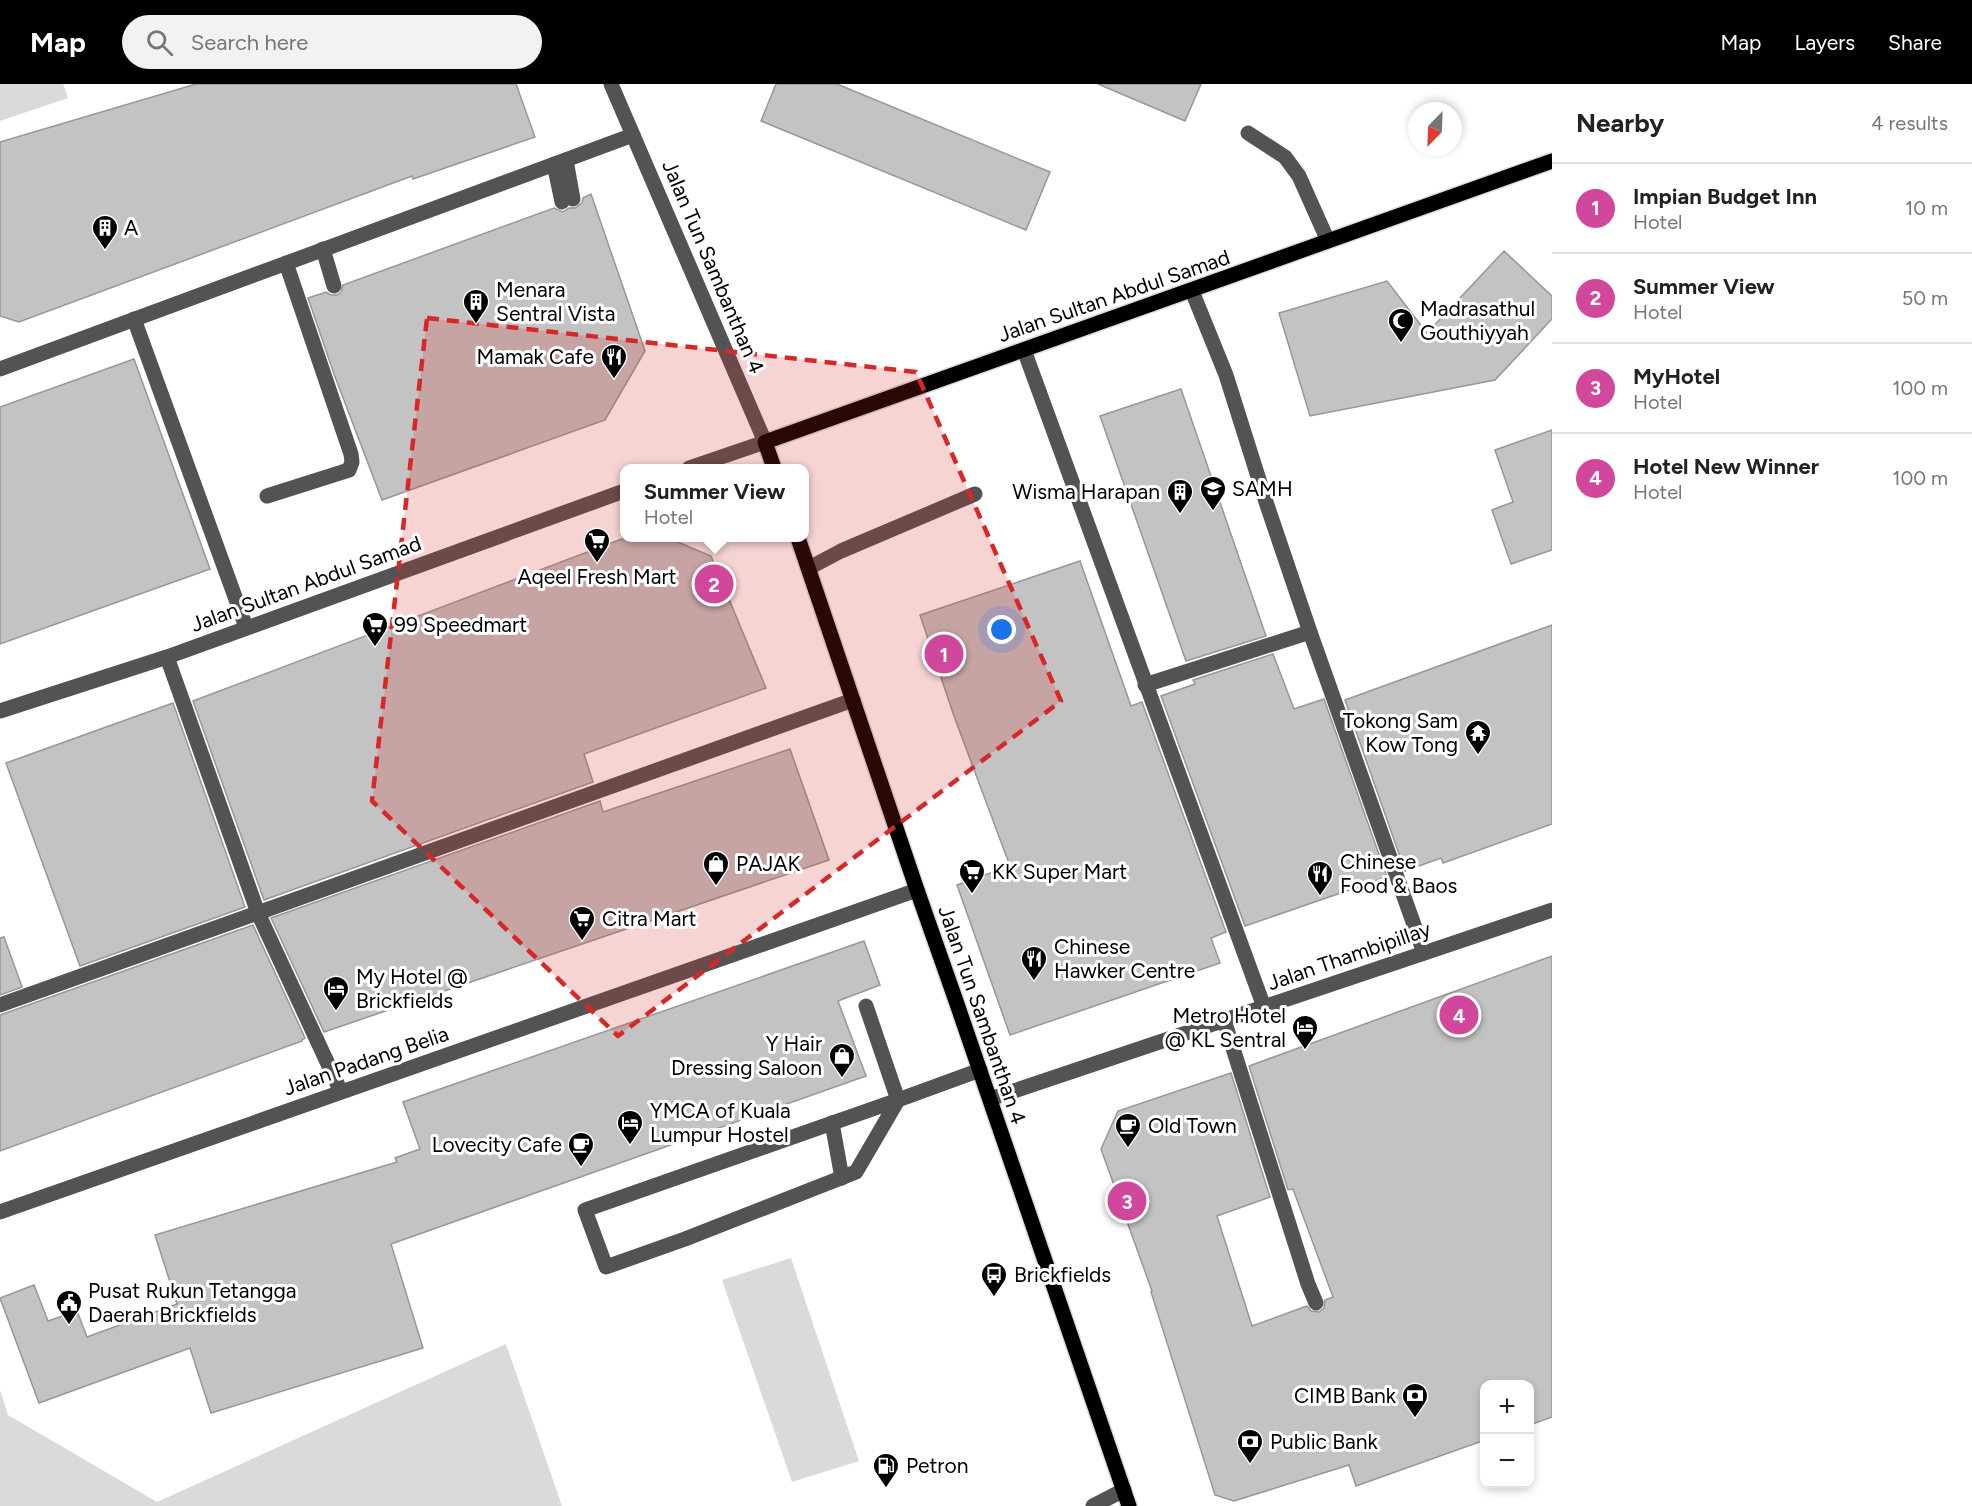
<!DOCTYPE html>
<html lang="en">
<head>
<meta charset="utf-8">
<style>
	:root { --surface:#fff; --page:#f2f2f2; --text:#222; --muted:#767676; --line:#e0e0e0; --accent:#000 }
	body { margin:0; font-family:Figtree,sans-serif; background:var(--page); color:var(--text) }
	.controls { position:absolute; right:18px; bottom:18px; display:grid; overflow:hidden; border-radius:12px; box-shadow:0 3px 9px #0003 }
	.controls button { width:54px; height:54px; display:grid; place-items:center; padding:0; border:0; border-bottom:2px solid var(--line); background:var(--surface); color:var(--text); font:30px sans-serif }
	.compass { position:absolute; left:1408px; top:18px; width:54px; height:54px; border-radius:50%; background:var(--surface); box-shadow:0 3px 9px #0003; rotate:203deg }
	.you { position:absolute; left:1002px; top:546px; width:21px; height:21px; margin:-15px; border:4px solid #fff; border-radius:50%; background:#1a73e8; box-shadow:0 0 0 9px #1a73e833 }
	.badge { display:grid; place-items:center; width:39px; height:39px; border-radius:50%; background:var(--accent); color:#fff; font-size:20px; font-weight:700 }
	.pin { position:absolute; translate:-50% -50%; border:3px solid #fff; box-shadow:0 2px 6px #0006 }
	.popup { position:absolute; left:620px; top:380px; width:189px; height:78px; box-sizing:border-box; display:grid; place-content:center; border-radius:12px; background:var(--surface); filter:drop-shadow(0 2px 4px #0005); font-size:20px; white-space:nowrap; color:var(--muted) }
	.popup b { font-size:22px; color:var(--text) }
	.popup::after { content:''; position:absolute; left:50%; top:100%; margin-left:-12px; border:12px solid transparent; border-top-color:var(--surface) }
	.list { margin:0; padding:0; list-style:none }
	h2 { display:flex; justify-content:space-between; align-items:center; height:78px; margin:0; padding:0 24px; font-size:26px }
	h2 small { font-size:20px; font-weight:400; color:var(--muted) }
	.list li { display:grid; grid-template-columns:39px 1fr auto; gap:18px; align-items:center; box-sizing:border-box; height:90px; padding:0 24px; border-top:2px solid var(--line) }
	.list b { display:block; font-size:22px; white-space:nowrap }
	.list p { margin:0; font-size:20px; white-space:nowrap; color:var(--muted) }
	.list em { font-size:20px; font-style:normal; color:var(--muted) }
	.icon { flex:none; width:33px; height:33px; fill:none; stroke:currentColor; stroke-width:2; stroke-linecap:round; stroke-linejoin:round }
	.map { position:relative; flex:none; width:1552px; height:1422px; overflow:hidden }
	header { display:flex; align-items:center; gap:36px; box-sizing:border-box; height:84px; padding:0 30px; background:var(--accent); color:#fff }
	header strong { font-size:28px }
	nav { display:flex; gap:33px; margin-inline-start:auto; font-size:21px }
	.search { width:420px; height:54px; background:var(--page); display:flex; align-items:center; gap:15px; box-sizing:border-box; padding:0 21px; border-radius:33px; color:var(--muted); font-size:22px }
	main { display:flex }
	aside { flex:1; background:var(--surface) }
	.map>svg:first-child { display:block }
	.green { fill:#dadada }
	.building { fill:#c3c3c3; stroke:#979797; stroke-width:1.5 }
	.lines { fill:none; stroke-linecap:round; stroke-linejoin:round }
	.major-casing { stroke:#dbdbdb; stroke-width:18 }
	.minor { stroke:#535353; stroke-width:15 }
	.major { stroke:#000; stroke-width:15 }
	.marked { fill:#d62828; fill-opacity:0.2; stroke:#d62828; stroke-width:4.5; stroke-dasharray:12 8; stroke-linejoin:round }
	.labels { text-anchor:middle; stroke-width:6; stroke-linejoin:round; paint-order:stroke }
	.poi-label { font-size:21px; fill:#000; stroke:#fff; text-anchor:start }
	.street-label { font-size:21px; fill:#000; stroke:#fff }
</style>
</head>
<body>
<header>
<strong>Map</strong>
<div class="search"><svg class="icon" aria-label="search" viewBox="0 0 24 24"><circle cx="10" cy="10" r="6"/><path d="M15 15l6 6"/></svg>Search here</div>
<nav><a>Map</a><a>Layers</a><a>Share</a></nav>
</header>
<main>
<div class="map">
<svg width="1552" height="1422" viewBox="0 0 1552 1422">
	<rect width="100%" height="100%" fill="#fff"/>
	<!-- green -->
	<g class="green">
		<polygon points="0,0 63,0 68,14 0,37"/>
		<polygon points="791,1174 859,1377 792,1398 722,1196"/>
		<polygon points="506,1260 562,1422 0,1422 0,1306 8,1331 157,1418"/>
	</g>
	<!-- building -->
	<g class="building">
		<polygon points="196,0 516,0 535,53 413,95 412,92 19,238 0,232 0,58"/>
		<polygon points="776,0 837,0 1050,88 1026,146 761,37"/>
		<polygon points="1098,0 1201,0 1185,37"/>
		<polygon points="591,110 645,267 605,336 382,416 334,290 308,214 326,208 331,211 337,211 341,208 343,201 554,124 563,128 569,124 575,124 582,119 583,114"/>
		<polygon points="1504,167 1552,212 1552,235 1495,296 1310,332 1279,229 1387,197 1427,249"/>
		<polygon points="134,275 210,485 0,560 0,323"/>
		<polygon points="1181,305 1266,552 1186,577 1100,332"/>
		<polygon points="1552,346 1552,466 1511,480 1492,426 1513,418 1495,366"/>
		<polygon points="627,453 666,453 711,472 766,604 584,670 593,698 264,816 193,617"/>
		<polygon points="1080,477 1131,622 1142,618 1226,848 1211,854 1220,879 1010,951 957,801 1010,782 954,632 920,531"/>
		<polygon points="1552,541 1552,740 1443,779 1441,774 1405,787 1345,616"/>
		<polygon points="1273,570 1294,625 1324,615 1387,793 1245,842 1161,612 1195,600 1193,596"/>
		<polygon points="173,619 245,823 80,882 6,679"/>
		<polygon points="790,665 829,776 324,948 271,834 600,717 603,728"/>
		<polygon points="253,841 305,954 302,956 302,957 0,1067 0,931"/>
		<polygon points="4,853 22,903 0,911 0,854"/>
		<polygon points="864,857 880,901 838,917 866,992 391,1160 423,1264 211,1329 190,1264 39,1319 0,1214 34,1201 48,1237 77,1227 87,1253 177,1220 155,1151 397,1078 395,1074 420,1065 403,1018"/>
		<polygon points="1552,872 1552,1333 1530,1341 1530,1300 1485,1300 1485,1356 1356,1402 1349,1381 1234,1417 1215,1411 1151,1208 1152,1207 1101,1065 1118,1027 1231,989 1270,1113 1217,1132 1252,1242 1307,1222 1311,1227 1319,1228 1324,1224 1325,1216 1333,1213 1293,1105 1288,1106 1249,982"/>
	</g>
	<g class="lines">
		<defs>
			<g id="major">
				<polyline points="774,384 765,358 1552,77"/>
				<polyline points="798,454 917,806 956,917 1129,1422"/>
			</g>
		</defs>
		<!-- major casing -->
		<use href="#major" class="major-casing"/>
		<!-- minor -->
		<g class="minor">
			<polyline points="611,0 765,358 689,384"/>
			<polyline points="1248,49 1285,73 1299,92 1328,157"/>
			<polyline points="566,76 573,115"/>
			<polyline points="554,80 562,118"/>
			<polyline points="323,165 334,202"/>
			<polyline points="1192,207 1226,291 1266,418 1310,548 1424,869"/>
			<polyline points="134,235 246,543"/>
			<polyline points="1024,266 1264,923"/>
			<polyline points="0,285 633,51"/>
			<polyline points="267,412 349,386 352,378 351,370 286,179"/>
			<polyline points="809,484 841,467 975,410"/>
			<polyline points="167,573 258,829 341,1008"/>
			<polyline points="1145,601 1310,548"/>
			<polyline points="0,627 167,573 624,407"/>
			<polyline points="0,921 853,616"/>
			<polyline points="866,922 898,1016 980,986"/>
			<polyline points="1224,936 1308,1200 1316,1219"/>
			<polyline points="990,1015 1552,826"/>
			<polygon points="898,1016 856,1088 685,1155 606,1183 585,1126"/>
			<polyline points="832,1039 842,1094"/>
			<polyline points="0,1128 917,806"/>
			<polyline points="1093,1422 1124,1406"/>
		</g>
		<!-- major -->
		<use href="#major" class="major"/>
	</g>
	<!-- marked area -->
	<path class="marked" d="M427 234 916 288 1061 617 618 952 372 717Z"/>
	<!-- icons -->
	<defs>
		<symbol id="building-pin" viewBox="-11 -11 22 30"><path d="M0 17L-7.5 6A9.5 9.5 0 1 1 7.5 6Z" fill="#000" stroke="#fff"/><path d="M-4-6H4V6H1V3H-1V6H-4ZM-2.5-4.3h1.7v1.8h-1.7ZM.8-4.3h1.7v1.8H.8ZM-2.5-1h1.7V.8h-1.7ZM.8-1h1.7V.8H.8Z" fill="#fff"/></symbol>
		<symbol id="mosque-pin" viewBox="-11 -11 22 30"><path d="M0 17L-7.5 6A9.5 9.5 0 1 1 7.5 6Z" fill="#000" stroke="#fff"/><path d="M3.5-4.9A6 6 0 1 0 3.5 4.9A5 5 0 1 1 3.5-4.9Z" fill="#fff"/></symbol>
		<symbol id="restaurant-pin" viewBox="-11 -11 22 30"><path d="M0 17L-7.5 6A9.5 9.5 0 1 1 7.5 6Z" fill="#000" stroke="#fff"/><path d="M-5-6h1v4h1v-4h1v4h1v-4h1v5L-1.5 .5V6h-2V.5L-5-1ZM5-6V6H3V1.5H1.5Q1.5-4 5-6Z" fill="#fff"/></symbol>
		<symbol id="school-pin" viewBox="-11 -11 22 30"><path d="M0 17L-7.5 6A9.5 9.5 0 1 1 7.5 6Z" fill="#000" stroke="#fff"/><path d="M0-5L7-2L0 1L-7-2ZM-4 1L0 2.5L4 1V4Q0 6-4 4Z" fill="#fff"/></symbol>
		<symbol id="supermarket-pin" viewBox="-11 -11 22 30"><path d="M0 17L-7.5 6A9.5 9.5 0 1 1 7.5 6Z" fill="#000" stroke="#fff"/><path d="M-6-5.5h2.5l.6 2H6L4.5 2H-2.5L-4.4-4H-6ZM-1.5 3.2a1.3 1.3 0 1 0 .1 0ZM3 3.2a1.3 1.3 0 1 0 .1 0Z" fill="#fff"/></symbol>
		<symbol id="temple-pin" viewBox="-11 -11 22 30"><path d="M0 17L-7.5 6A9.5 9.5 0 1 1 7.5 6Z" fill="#000" stroke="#fff"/><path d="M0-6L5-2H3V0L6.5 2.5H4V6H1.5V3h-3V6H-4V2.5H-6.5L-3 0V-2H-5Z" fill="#fff"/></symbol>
		<symbol id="shop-pin" viewBox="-11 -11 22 30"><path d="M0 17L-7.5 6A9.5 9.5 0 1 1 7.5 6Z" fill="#000" stroke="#fff"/><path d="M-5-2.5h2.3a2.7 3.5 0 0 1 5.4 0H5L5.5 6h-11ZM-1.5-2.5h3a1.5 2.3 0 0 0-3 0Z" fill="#fff"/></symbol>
		<symbol id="hotel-pin" viewBox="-11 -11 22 30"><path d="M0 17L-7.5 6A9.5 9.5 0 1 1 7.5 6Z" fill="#000" stroke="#fff"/><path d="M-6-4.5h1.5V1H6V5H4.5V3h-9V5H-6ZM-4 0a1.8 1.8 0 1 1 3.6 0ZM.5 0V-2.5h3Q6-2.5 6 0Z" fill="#fff"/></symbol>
		<symbol id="cafe-pin" viewBox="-11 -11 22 30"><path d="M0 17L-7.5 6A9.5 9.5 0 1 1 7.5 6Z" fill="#000" stroke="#fff"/><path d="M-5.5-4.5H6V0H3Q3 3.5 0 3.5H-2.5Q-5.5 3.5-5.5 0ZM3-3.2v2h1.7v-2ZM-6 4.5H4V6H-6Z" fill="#fff"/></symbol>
		<symbol id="bus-pin" viewBox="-11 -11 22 30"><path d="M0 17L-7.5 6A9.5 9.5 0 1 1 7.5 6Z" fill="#000" stroke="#fff"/><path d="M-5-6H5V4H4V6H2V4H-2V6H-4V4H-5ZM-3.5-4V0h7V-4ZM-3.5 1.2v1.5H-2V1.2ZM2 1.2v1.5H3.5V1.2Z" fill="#fff"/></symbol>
		<symbol id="civic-pin" viewBox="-11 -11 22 30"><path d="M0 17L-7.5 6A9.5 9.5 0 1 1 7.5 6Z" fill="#000" stroke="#fff"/><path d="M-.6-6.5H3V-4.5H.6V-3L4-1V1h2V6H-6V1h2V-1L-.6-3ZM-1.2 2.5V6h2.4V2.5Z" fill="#fff"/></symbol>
		<symbol id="bank-pin" viewBox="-11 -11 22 30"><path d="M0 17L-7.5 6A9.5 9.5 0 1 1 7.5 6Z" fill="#000" stroke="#fff"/><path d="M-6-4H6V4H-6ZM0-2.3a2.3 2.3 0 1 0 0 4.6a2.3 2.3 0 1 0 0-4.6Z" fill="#fff"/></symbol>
		<symbol id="fuel-pin" viewBox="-11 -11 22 30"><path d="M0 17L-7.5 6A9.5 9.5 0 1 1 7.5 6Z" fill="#000" stroke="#fff"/><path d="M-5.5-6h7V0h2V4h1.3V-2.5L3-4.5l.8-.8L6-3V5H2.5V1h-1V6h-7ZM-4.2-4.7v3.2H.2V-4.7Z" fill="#fff"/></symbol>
	</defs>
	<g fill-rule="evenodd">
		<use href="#building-pin" x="90" y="129" width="30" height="40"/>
		<use href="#building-pin" x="461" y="203" width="30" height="40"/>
		<use href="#mosque-pin" x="1386" y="222" width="30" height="40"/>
		<use href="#restaurant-pin" x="599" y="258" width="30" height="40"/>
		<use href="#school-pin" x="1198" y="390" width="30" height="40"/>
		<use href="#building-pin" x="1165" y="393" width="30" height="40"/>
		<use href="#supermarket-pin" x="582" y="442" width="30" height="40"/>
		<use href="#supermarket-pin" x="360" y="526" width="30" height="40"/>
		<use href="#temple-pin" x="1463" y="634" width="30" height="40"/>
		<use href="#shop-pin" x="701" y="765" width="30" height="40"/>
		<use href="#supermarket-pin" x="957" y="773" width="30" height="40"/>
		<use href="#restaurant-pin" x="1305" y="775" width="30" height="40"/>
		<use href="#supermarket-pin" x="567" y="820" width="30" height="40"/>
		<use href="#restaurant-pin" x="1019" y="860" width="30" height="40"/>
		<use href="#hotel-pin" x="321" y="890" width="30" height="40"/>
		<use href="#hotel-pin" x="1290" y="929" width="30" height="40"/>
		<use href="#shop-pin" x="827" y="957" width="30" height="40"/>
		<use href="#hotel-pin" x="615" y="1024" width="30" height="40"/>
		<use href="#cafe-pin" x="1113" y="1027" width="30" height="40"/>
		<use href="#cafe-pin" x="566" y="1046" width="30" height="40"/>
		<use href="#bus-pin" x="979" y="1176" width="30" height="40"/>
		<use href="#civic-pin" x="54" y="1204" width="30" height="40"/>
		<use href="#bank-pin" x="1400" y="1297" width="30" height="40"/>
		<use href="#bank-pin" x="1235" y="1343" width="30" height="40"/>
		<use href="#fuel-pin" x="871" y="1367" width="30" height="40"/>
	</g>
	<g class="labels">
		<!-- poi labels -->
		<g class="poi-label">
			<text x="124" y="151">A</text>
			<text x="496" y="213">Menara<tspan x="496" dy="24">Sentral Vista</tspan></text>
			<text x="1420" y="232">Madrasathul<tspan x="1420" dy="24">Gouthiyyah</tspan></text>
			<text x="594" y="280" text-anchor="end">Mamak Cafe</text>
			<text x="1232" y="412">SAMH</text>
			<text x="1160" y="415" text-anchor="end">Wisma Harapan</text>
			<text x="597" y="500" text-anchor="middle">Aqeel Fresh Mart</text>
			<text x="394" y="548">99 Speedmart</text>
			<text x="1458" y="644" text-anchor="end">Tokong Sam<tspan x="1458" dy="24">Kow Tong</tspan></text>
			<text x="1340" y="785">Chinese<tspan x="1340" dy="24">Food &amp; Baos</tspan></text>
			<text x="736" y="787">PAJAK</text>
			<text x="992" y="795">KK Super Mart</text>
			<text x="602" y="842">Citra Mart</text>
			<text x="1054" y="870">Chinese<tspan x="1054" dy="24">Hawker Centre</tspan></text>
			<text x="356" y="900">My Hotel @<tspan x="356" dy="24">Brickfields</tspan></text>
			<text x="1286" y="939" text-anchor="end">Metro Hotel<tspan x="1286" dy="24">@ KL Sentral</tspan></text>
			<text x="822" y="967" text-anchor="end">Y Hair<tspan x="822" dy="24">Dressing Saloon</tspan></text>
			<text x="650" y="1034">YMCA of Kuala<tspan x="650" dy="24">Lumpur Hostel</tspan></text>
			<text x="1148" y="1049">Old Town</text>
			<text x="562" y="1068" text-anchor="end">Lovecity Cafe</text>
			<text x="1014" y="1198">Brickfields</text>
			<text x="88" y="1214">Pusat Rukun Tetangga<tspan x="88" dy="24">Daerah Brickfields</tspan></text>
			<text x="1396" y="1319" text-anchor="end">CIMB Bank</text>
			<text x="1270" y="1365">Public Bank</text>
			<text x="906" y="1389">Petron</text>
		</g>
		<!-- street labels -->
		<g class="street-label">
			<text transform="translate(713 183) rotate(67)" y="7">Jalan Tun Sambanthan 4</text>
			<text transform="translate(1114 212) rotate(-19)" y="7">Jalan Sultan Abdul Samad</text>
			<text transform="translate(306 500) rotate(-20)" y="7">Jalan Sultan Abdul Samad</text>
			<text transform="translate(1349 872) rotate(-19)" y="7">Jalan Thambipillay</text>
			<text transform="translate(982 931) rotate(71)" y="7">Jalan Tun Sambanthan 4</text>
			<text transform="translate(366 977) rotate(-19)" y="7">Jalan Padang Belia</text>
		</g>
	</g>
</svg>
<div class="controls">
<button>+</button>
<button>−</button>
</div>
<svg class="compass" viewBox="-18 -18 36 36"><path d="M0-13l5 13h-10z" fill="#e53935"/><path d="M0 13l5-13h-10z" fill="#767676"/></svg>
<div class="you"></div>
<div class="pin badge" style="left:944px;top:570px;background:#d1479c">1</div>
<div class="pin badge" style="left:714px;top:500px;background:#d1479c">2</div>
<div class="popup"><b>Summer View</b>Hotel</div>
<div class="pin badge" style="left:1127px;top:1117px;background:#d1479c">3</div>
<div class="pin badge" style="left:1459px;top:931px;background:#d1479c">4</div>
</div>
<aside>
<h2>Nearby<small>4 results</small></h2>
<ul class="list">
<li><span class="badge" style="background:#d1479c">1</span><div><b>Impian Budget Inn</b><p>Hotel</p></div><em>10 m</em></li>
<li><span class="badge" style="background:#d1479c">2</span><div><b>Summer View</b><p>Hotel</p></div><em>50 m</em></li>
<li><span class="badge" style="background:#d1479c">3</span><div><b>MyHotel</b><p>Hotel</p></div><em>100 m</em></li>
<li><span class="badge" style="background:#d1479c">4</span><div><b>Hotel New Winner</b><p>Hotel</p></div><em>100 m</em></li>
</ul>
</aside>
</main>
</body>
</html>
